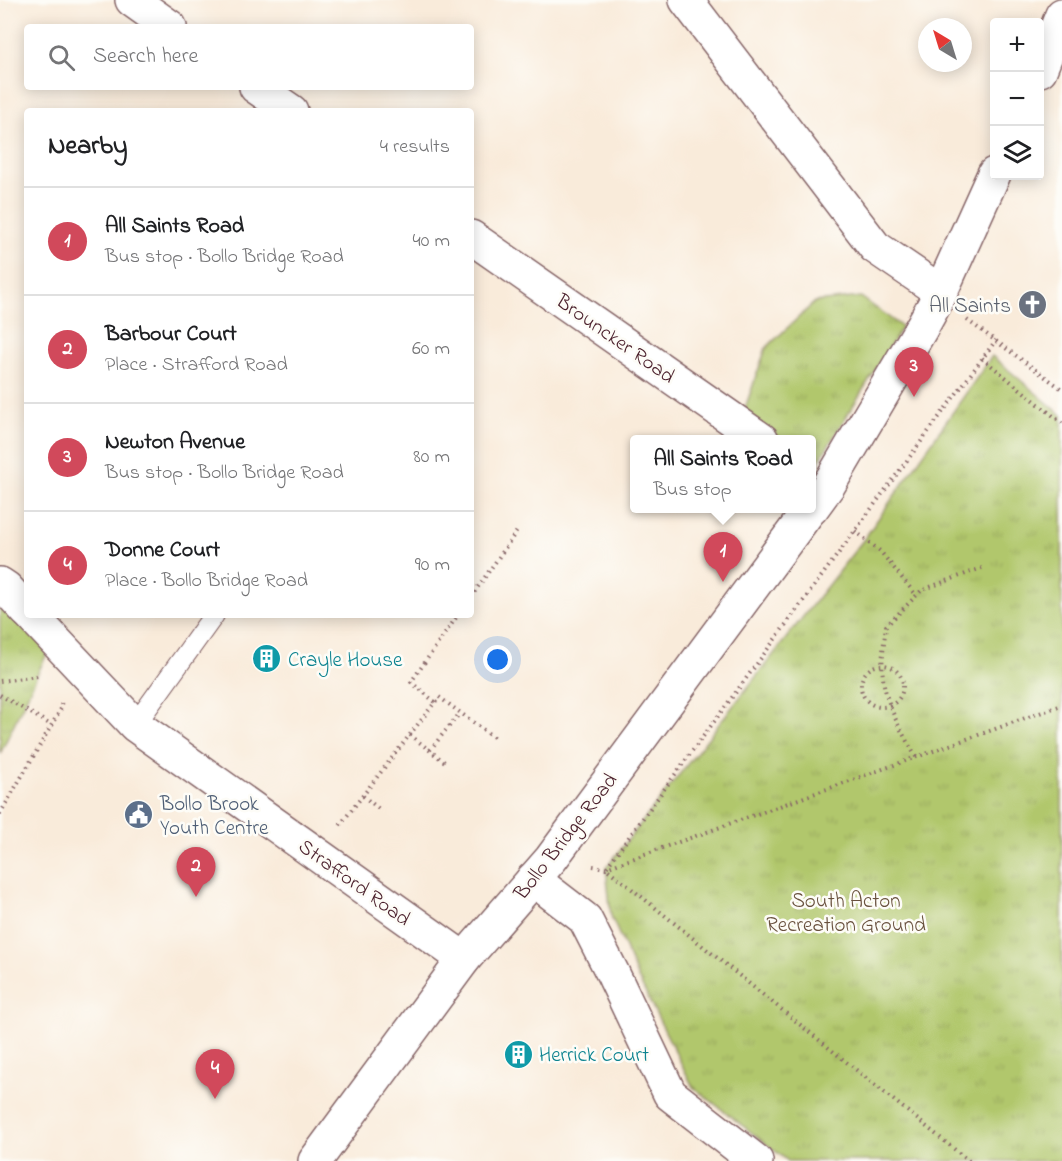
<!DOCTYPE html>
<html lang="en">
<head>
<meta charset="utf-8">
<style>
	:root { --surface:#fff; --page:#f6f6f6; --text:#202124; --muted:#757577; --line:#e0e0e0; --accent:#d1495b }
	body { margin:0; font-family:"Indie Flower",sans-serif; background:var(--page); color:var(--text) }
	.controls { position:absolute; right:18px; top:18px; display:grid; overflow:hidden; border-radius:6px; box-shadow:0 3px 15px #0003 }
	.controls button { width:54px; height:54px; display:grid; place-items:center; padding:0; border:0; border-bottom:2px solid var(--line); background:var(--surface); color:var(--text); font:30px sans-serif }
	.compass { position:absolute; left:918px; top:18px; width:54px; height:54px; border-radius:50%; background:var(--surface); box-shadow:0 3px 15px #0003; rotate:322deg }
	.you { position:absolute; left:498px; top:660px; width:21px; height:21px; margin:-15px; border:4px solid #fff; border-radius:50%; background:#1a73e8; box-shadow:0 0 0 9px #1a73e833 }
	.badge { display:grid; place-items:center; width:39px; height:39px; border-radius:50%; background:var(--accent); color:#fff; font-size:20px; font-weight:700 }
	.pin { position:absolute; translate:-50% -50px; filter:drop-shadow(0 2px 3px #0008) }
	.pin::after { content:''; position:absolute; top:32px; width:21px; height:18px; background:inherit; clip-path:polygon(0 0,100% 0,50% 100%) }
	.popup { position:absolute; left:630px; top:435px; width:186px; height:78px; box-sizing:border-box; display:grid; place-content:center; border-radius:6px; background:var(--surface); filter:drop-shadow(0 2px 4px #0005); font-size:20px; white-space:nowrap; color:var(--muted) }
	.popup b { font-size:22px; color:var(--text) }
	.popup::after { content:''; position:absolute; left:50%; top:100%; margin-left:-12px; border:12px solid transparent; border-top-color:var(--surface) }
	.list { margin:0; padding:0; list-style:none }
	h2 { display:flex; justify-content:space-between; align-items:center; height:78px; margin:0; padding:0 24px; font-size:26px }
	h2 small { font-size:20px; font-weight:400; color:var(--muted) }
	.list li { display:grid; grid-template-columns:39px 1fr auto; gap:18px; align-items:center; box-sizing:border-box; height:108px; padding:0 24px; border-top:2px solid var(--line) }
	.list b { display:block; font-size:22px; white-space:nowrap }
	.list p { margin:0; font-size:20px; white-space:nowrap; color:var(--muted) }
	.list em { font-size:20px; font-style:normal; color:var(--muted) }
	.icon { flex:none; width:33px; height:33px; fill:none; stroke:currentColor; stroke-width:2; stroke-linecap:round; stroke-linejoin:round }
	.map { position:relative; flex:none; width:1062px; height:1161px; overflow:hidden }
	.search { position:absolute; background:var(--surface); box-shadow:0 3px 15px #0003; left:24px; top:24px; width:450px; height:66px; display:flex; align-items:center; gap:15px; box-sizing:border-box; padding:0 21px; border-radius:6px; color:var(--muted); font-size:22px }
	.panel { position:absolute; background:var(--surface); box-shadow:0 3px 15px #0003; left:24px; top:108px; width:450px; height:510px; border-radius:6px }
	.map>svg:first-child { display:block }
	.grass { fill:url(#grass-tufts); stroke:#7e734c; stroke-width:1.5 }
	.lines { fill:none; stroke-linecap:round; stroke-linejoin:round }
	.service-casing { stroke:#876668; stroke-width:22 }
	.minor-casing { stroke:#876668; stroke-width:36 }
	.path { stroke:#876668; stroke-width:4; stroke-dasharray:1.5 4.5; stroke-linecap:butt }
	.service { stroke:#fff; stroke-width:20 }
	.minor { stroke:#fff; stroke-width:33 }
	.labels { text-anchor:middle; stroke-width:5; stroke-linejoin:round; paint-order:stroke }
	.worship-label { font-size:21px; fill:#5b616d; stroke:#fdfcf7; text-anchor:end }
	.street-label { font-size:21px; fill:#4a1f2b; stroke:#fdfcf7 }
	.culture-label { font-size:21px; fill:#0d838f; stroke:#fdfcf7; text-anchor:start }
	.service-label { font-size:21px; fill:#4e5e75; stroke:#fdfcf7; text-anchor:start }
	.park-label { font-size:21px; fill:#69513e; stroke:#fdfcf7 }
</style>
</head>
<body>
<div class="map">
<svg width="1062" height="1161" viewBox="0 0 1062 1161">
	<defs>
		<pattern id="grass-tufts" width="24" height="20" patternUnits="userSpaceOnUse" patternTransform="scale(1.5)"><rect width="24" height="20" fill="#b1c76c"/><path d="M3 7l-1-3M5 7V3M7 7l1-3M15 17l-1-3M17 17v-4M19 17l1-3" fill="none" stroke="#9aaa5e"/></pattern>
	</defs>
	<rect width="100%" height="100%" fill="#fdfcf7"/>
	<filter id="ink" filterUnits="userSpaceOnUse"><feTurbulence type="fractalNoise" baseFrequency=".0167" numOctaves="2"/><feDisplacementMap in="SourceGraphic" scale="12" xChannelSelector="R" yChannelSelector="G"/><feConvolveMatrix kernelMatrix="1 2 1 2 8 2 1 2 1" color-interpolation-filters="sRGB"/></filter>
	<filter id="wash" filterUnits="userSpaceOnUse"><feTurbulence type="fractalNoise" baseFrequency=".008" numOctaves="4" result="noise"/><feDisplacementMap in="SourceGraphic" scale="24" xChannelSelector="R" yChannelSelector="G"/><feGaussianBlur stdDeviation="1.35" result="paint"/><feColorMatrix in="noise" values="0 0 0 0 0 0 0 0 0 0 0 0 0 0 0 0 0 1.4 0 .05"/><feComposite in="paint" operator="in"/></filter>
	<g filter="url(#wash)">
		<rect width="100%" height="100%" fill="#f9ebda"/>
		<!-- grass -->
		<g class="grass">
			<polygon points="861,297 902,327 817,464 812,460 812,440 781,439 743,414 766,348 815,302"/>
			<polygon points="992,356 1062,415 1062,1161 788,1161 693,1087 638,978 611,916 606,868 864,539"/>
			<polygon points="0,588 52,643 0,754"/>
		</g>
	</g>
	<g filter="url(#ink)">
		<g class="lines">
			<defs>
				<polyline id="service" points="135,725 214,615"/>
				<g id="minor">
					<polyline points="132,0 170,27"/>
					<polyline points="686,0 875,247 941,292"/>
					<polyline points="1040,70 1062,15"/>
					<polyline points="256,87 291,111"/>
					<polyline points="471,237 762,440"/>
					<polyline points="812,508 828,486 922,327 938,298 994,174"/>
					<polyline points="0,584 6,588 27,611"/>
					<polyline points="31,615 135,725 464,959"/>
					<polyline points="533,879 585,919 613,974 670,1094 756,1161"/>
					<polyline points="315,1161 464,959 551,859 811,508"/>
				</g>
			</defs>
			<!-- service casing -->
			<use href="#service" class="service-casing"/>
			<!-- minor casing -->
			<use href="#minor" class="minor-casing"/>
			<!-- path -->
			<g class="path">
				<polyline points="967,320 1062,389"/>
				<polyline points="982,358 1062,423"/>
				<polyline points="855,531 880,551 916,595"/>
				<polyline points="471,597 517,531"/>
				<circle cx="882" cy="686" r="21"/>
				<polyline points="0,681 38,676"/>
				<polyline points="0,695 51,725"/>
				<polyline points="435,702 411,682 458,615"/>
				<polyline points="410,735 446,763"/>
				<polyline points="430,750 460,713"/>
				<path d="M916 757C902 733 886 705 883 678 881 661 884 643 886 626L922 590 982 568"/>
				<polyline points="363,796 379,809"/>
				<polyline points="0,814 62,707 61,703"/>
				<polyline points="340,825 439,697 496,739"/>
				<polyline points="593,866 606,868 1062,705"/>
				<polyline points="969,1161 606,868 996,340"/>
			</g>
			<!-- service -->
			<use href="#service" class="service"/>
			<!-- minor -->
			<use href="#minor" class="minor"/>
		</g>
	</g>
	<!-- icons -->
	<defs>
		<symbol id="church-disc" viewBox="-11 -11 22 22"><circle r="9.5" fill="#6b7280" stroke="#fdfcf7"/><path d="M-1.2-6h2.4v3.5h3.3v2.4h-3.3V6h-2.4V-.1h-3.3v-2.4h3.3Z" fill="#fff"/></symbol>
		<symbol id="building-disc" viewBox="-11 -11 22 22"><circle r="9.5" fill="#0f9aa8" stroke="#fdfcf7"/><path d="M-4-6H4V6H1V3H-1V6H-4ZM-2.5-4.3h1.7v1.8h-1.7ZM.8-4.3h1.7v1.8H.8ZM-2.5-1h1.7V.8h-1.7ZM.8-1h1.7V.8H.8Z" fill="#fff"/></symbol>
		<symbol id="civic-disc" viewBox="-11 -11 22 22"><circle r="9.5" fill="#5c6f8a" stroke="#fdfcf7"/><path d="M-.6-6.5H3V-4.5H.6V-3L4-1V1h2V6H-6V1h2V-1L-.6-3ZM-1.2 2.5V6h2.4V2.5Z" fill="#fff"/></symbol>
	</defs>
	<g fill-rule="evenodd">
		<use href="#church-disc" x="1016" y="288" width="33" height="33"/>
		<use href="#building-disc" x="250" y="642" width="33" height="33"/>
		<use href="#civic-disc" x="122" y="798" width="33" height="33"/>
		<use href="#building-disc" x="502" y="1038" width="33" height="33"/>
	</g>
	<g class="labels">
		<!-- worship labels -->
		<g class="worship-label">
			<text x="1011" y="312">All Saints</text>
		</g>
		<!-- street labels -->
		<g class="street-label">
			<text transform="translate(616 338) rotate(35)" y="7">Brouncker Road</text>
			<text transform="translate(565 836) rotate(-52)" y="7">Bollo Bridge Road</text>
			<text transform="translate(355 882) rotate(36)" y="7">Strafford Road</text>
		</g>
		<!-- culture labels -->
		<g class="culture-label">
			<text x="288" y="666">Crayle House</text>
			<text x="539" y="1061">Herrick Court</text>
		</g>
		<!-- service labels -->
		<g class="service-label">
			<text x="160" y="810">Bollo Brook<tspan x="160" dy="24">Youth Centre</tspan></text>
		</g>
		<!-- park labels -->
		<g class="park-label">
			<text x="846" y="907">South Acton<tspan x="846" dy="24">Recreation Ground</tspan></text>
		</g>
	</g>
</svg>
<div class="controls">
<button>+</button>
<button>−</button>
<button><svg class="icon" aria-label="layers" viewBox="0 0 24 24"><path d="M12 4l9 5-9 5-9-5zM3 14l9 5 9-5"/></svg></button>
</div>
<svg class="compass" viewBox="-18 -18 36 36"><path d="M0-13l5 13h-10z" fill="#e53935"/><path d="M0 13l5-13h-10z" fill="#757577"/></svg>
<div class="you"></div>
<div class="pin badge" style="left:723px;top:582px">1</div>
<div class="popup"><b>All Saints Road</b>Bus stop</div>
<div class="pin badge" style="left:196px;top:897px">2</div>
<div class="pin badge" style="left:914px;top:397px">3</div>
<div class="pin badge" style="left:215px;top:1099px">4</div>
<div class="search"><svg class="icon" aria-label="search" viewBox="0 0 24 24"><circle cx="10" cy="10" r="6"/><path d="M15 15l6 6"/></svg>Search here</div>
<section class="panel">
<h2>Nearby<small>4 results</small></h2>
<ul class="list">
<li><span class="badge">1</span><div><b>All Saints Road</b><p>Bus stop · Bollo Bridge Road</p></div><em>40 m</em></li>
<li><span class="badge">2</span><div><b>Barbour Court</b><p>Place · Strafford Road</p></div><em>60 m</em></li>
<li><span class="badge">3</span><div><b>Newton Avenue</b><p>Bus stop · Bollo Bridge Road</p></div><em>80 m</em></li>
<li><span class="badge">4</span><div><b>Donne Court</b><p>Place · Bollo Bridge Road</p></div><em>90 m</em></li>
</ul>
</section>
</div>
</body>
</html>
